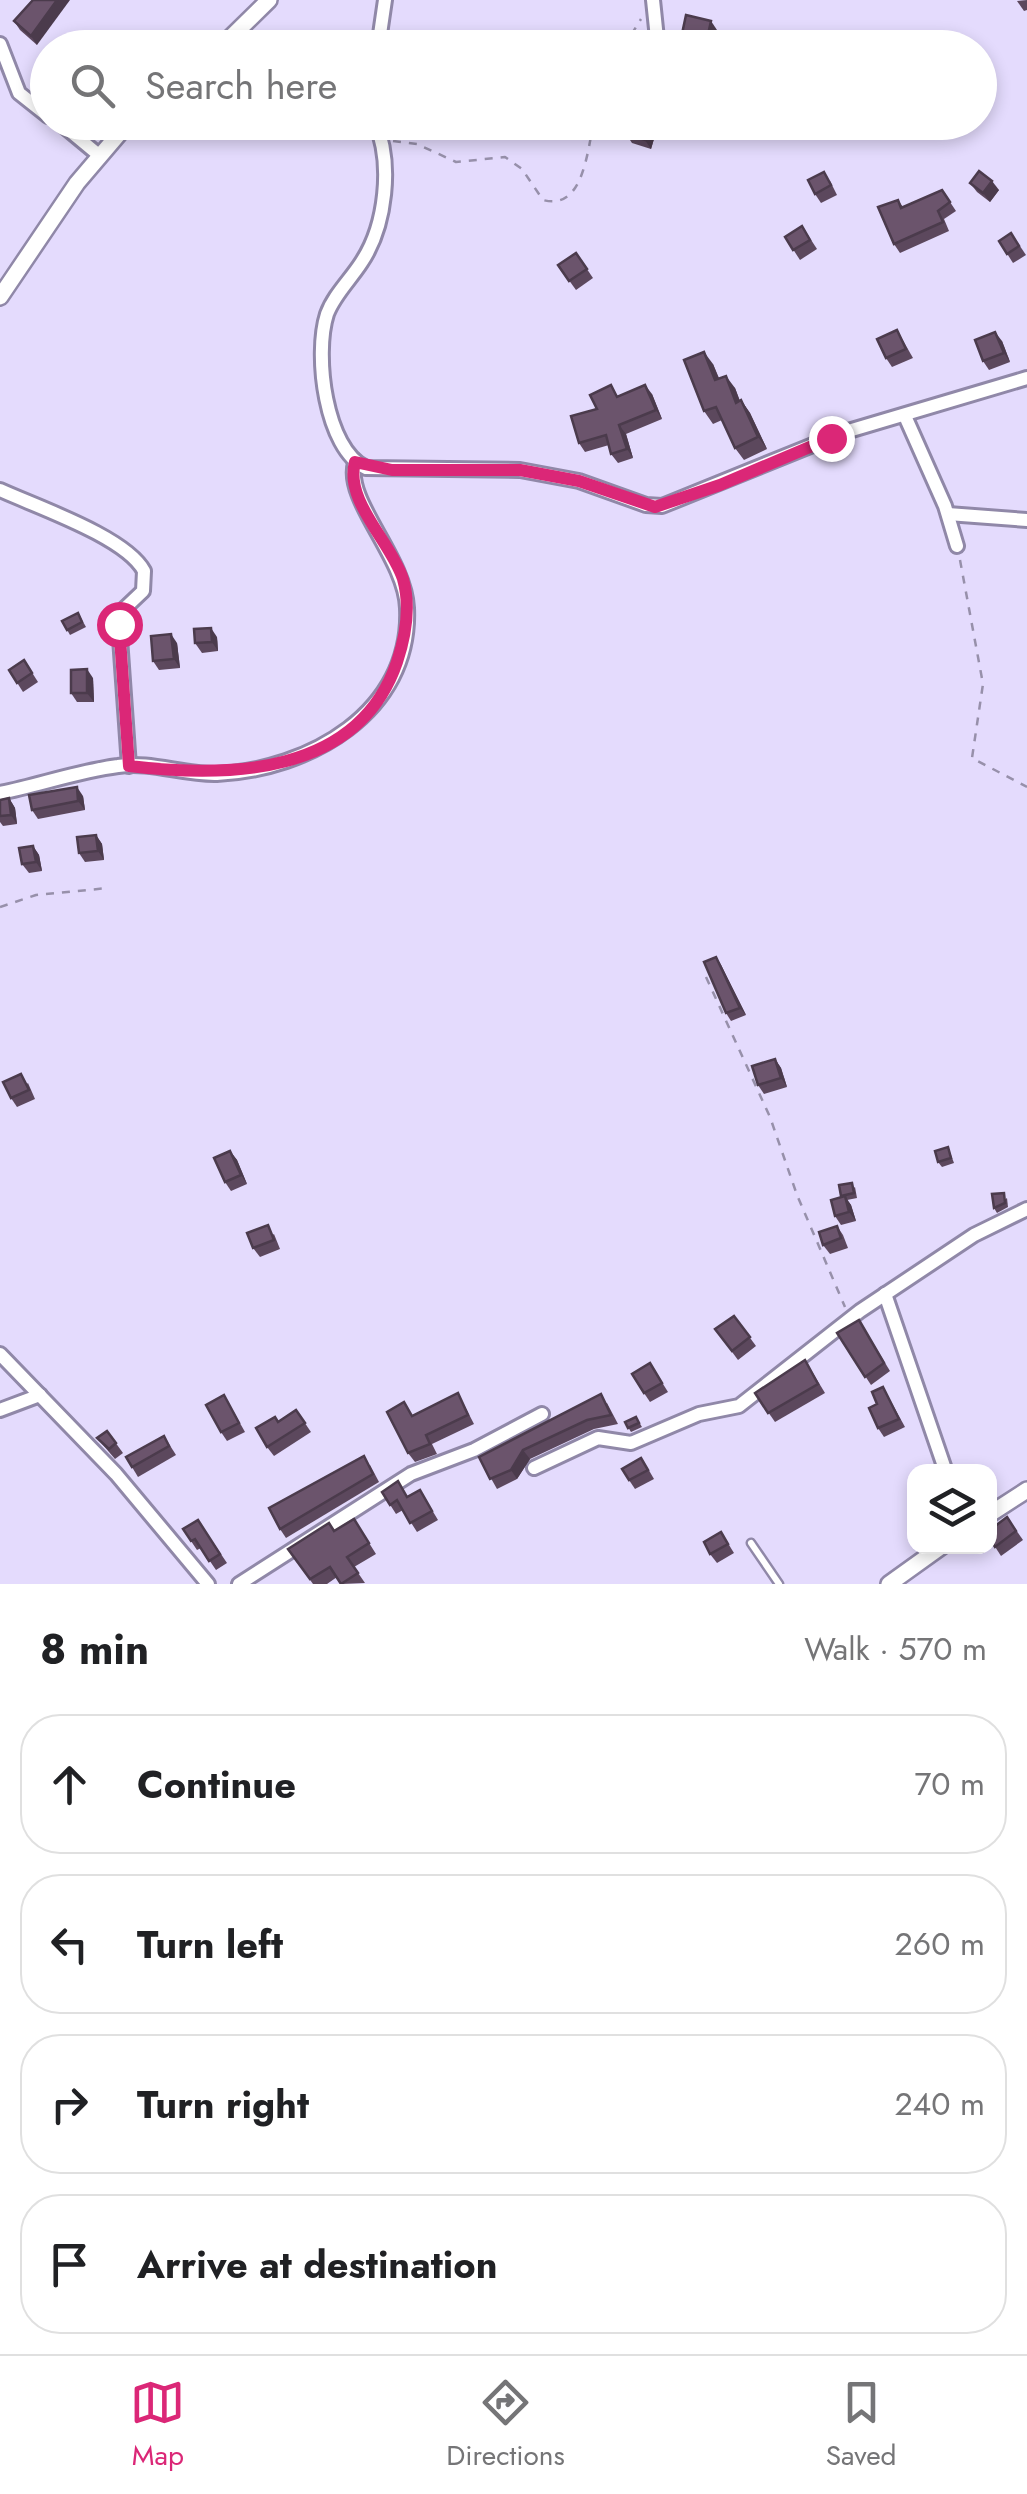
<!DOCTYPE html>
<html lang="en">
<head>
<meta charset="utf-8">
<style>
	:root { --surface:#fff; --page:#f2f2f2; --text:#202124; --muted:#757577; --line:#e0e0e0; --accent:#db2777 }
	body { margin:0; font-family:Jost,sans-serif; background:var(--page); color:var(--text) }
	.controls { position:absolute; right:30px; bottom:30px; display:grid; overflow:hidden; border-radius:20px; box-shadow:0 5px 15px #0003 }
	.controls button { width:90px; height:90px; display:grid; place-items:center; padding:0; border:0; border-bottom:2px solid var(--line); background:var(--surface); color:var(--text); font:50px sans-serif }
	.stop { position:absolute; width:30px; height:30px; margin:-22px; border:8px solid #db2777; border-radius:50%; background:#fff }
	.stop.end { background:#db2777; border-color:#fff; box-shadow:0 2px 10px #0008 }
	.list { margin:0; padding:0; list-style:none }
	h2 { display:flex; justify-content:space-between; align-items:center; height:130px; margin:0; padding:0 40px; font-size:42px }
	h2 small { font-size:32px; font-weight:400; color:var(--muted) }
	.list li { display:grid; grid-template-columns:65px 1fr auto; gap:30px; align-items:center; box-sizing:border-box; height:140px; margin:0 20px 20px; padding:0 20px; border:2px solid var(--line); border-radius:40px }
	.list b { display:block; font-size:38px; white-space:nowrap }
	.list em { font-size:32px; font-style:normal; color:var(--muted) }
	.icon { flex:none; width:55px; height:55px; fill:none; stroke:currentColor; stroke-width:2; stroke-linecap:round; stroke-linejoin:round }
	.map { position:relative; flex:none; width:1027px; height:1584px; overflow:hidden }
	.search { position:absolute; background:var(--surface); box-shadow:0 5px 15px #0003; left:30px; right:30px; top:30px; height:110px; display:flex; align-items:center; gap:25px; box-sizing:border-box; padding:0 35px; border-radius:55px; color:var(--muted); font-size:38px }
	.sheet { height:770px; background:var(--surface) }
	nav { display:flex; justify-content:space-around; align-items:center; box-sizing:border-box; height:140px; border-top:2px solid var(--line); background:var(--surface); font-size:28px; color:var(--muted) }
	nav a { display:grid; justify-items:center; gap:5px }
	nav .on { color:var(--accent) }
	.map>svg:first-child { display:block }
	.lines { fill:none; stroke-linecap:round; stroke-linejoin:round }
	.service-casing { stroke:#9088a8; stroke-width:11 }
	.minor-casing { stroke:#9088a8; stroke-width:18 }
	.tertiary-casing { stroke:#9088a8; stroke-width:20 }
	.path { stroke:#9790aa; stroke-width:2.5; stroke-dasharray:8 8; stroke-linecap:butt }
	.service { stroke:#fff; stroke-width:6 }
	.minor { stroke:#fff; stroke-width:12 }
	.tertiary { stroke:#fff; stroke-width:15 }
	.wall { fill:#5c485d }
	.shaded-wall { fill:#4b3b4c }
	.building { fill:#6b546c; stroke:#4b3b4c; stroke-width:2.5 }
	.route { stroke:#db2777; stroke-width:12 }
</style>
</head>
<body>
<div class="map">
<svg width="1027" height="1584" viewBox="0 0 1027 1584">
	<rect width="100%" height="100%" fill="#e4dbfd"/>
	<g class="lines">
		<defs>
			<polyline id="service" points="751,1543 779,1584"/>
			<g id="minor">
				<polyline points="653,0 658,48"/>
				<polyline points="0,44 19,93 48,116"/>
				<polyline points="378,48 385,0"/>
				<polyline points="59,122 100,156"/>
				<path d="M375 122C393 163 386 226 361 263 350 280 334 295 327 314 314 354 325 449 366 468L520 470 579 481 646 505 662 506 845 432 1027 378"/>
				<polyline points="905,416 945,506 957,546"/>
				<path d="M0 490C37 507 126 537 144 571L143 591 123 610 119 624 129 766"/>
				<polyline points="948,514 1027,520"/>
				<path d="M0 793C39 785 79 771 118 766 150 761 184 775 217 774 308 770 412 713 407 608 405 557 344 500 355 463"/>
				<polyline points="885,1294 946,1472"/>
				<polyline points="0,1354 116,1474 208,1584"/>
				<polyline points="0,1410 40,1395"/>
				<polyline points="534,1468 598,1438 631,1443 699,1414 739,1406 860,1311 974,1235 1027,1209"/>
				<polyline points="239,1584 411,1474 474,1450 542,1414"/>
			</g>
			<g id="tertiary">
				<polyline points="220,48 269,0"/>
				<polyline points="0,297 77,183 129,122"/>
				<polyline points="990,1514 1027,1490"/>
				<polyline points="889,1584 942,1546"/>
			</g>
		</defs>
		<!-- service casing -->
		<use href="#service" class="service-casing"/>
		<!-- minor casing -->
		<use href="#minor" class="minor-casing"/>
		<!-- tertiary casing -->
		<use href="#tertiary" class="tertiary-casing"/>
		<!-- path -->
		<g class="path">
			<polyline points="623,48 641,19"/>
			<path d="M393 141 417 144 456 162 505 157 522 169 543 200C584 211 587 150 594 122"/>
			<polyline points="960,560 983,684 972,758 1027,787"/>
			<polyline points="0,907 36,895 108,888"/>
			<polyline points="706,977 770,1117 797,1195 845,1307"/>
		</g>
		<!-- service -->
		<use href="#service" class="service"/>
		<!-- minor -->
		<use href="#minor" class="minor"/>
		<!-- tertiary -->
		<use href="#tertiary" class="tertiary"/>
	</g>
	<!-- wall -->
	<g class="wall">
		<polygon points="33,0 37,45 20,30 14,21"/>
		<polygon points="1027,0 1027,10 1024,11 1017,1"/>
		<polygon points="659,122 651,149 632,143 626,134"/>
		<polygon points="830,181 837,195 821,203 815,194"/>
		<polygon points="970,183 999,190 990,202 977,192"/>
		<polygon points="942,190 956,211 944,219 949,231 900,253 894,244 898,200 903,207"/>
		<polygon points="802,226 817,249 800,260 785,237"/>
		<polygon points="1011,233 1026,255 1013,263 999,241"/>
		<polygon points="576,253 593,278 576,290 558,265"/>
		<polygon points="897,330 913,358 892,367 886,358"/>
		<polygon points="1002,341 1010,362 989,370 983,361"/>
		<polygon points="713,364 719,378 735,388 740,401 741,400 750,413 767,449 744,460 735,448 722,420 713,424 704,411"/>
		<polygon points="652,394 662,419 626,434 633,458 618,463 611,454 609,445 585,452 579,443 597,409 619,396"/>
		<polygon points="78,613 86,627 70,635 62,621"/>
		<polygon points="217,637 218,651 202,653 195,643"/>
		<polygon points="177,643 180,668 159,670 153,661"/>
		<polygon points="24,660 38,682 23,692 9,670"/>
		<polygon points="93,678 94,702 77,702 71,693"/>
		<polygon points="83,796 85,810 38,819 32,810"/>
		<polygon points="9,798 15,808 17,824 3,826 0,822 0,800"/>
		<polygon points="96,835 102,844 104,860 85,862 79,853"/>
		<polygon points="33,846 39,855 42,871 29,873 22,864"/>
		<polygon points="716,957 721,965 746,1015 731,1021 726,1013"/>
		<polygon points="775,1059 781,1068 787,1087 764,1094 758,1085"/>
		<polygon points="28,1083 35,1099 17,1107 11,1098"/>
		<polygon points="948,1147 954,1163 942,1167 938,1162"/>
		<polygon points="230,1151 237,1160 247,1184 231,1191 225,1182"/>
		<polygon points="855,1187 857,1198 847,1200 851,1205 856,1221 841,1225 835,1216 842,1197"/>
		<polygon points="1007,1198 1008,1207 997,1213 994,1208"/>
		<polygon points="837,1226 843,1235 848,1248 830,1254 823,1245"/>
		<polygon points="274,1234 280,1249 260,1257 253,1248"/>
		<polygon points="734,1316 756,1346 738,1360 715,1329"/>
		<polygon points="859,1320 890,1371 871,1385 837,1333"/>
		<polygon points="805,1360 825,1393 775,1422 755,1393"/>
		<polygon points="650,1363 668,1392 650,1402 644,1393"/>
		<polygon points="883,1387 905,1427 884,1437 878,1428 877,1404"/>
		<polygon points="458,1393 474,1424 432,1444 437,1454 415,1462 408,1453 413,1415"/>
		<polygon points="224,1395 245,1432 227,1441 221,1432"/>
		<polygon points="607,1403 618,1424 594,1429 530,1459 517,1479 497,1489 479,1457"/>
		<polygon points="296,1410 311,1432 274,1456 267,1447 278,1422"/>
		<polygon points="636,1417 642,1427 631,1432 625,1422"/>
		<polygon points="107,1431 123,1453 115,1459 97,1438"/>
		<polygon points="164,1436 176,1455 138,1477 126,1457"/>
		<polygon points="370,1465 379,1482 286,1538 280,1529"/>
		<polygon points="647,1467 654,1479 635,1489 629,1480"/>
		<polygon points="420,1490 438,1520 417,1532 403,1510 396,1514 382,1492 408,1496"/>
		<polygon points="1007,1517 1023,1540 1001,1556 990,1539"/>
		<polygon points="354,1519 376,1554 354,1567 365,1583 342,1584 337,1577 327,1584 313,1584 288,1549 334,1531"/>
		<polygon points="198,1520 227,1563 216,1570 201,1548 197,1550 183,1529"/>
		<polygon points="721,1532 734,1553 717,1563 710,1554"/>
	</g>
	<!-- shaded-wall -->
	<g class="shaded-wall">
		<polygon points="57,0 70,0 37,45 31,36"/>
		<polygon points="711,21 717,30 714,48 705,48"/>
		<polygon points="650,122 659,122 651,149 645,140"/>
		<polygon points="992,181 999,190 990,202 983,193"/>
		<polygon points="995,332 1002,341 1010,362 1004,353"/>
		<polygon points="704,352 713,364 724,392 715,380"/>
		<polygon points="726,376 735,388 745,415 736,403"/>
		<polygon points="645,385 652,394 662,419 656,410"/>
		<polygon points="741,400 750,413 767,449 758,437"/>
		<polygon points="619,425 626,434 633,458 627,449"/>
		<polygon points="211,628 217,637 218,651 212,642"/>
		<polygon points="171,634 177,643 180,668 174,659"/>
		<polygon points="87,669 93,678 94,702 87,693"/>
		<polygon points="77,787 83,796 85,810 78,801"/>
		<polygon points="9,798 15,808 17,824 11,815"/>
		<polygon points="96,835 102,844 104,860 98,851"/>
		<polygon points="33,846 39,855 42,871 36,862"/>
		<polygon points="716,957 721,965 746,1015 740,1008"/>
		<polygon points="775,1059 781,1068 787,1087 781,1078"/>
		<polygon points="230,1151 237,1160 247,1184 241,1175"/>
		<polygon points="845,1196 851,1205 856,1221 849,1212"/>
		<polygon points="523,1450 530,1459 517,1479 511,1470"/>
	</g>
	<!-- building -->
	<g class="building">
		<polygon points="33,0 57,0 31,36 14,21"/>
		<polygon points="686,15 711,21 705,48 679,48"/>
		<polygon points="630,122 650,122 645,140 626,134"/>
		<polygon points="979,171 992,181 983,193 970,183"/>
		<polygon points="824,172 831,185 815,194 808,180"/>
		<polygon points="942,190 950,202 938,211 943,222 894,244 878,207 898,200 901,208"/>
		<polygon points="802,226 810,240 793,250 785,237"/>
		<polygon points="1011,233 1019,246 1007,254 999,241"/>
		<polygon points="576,253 587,269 569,281 558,265"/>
		<polygon points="897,330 906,349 886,358 877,339"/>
		<polygon points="995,332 1004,353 983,361 975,340"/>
		<polygon points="704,352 715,380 726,376 736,403 741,400 758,437 735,448 716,407 704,411 684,360"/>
		<polygon points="611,385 617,397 645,385 656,410 619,425 627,449 611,454 606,435 579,443 571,416 597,409 590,395"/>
		<polygon points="78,613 82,622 67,630 62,621"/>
		<polygon points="211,628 212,642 195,643 194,629"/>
		<polygon points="171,634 174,659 153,661 151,636"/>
		<polygon points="24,660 32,673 17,683 9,670"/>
		<polygon points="87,669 87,693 71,693 71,670"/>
		<polygon points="77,787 78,801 32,810 29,795"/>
		<polygon points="9,798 11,815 0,816 0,800"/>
		<polygon points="96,835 98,851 79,853 77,837"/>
		<polygon points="33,846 36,862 22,864 19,848"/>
		<polygon points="716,957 740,1008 726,1013 704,962"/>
		<polygon points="775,1059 781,1078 758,1085 752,1066"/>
		<polygon points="21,1074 29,1090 11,1098 3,1082"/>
		<polygon points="948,1147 951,1158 938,1162 935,1151"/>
		<polygon points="230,1151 241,1175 225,1182 214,1158"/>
		<polygon points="852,1183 854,1193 841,1196 839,1185"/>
		<polygon points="1004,1193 1005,1203 994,1208 992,1194"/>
		<polygon points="845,1196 849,1212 835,1216 831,1200"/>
		<polygon points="268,1225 274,1240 253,1248 247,1233"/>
		<polygon points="837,1226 841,1238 823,1245 819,1232"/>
		<polygon points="734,1316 750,1337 732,1351 715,1329"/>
		<polygon points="859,1320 884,1363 865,1377 837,1333"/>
		<polygon points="805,1360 818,1384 768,1413 755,1393"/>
		<polygon points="650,1363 662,1383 644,1393 632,1374"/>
		<polygon points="883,1387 899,1419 878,1428 869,1408 877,1404 872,1392"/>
		<polygon points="458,1393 468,1415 426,1435 430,1444 408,1453 387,1412 404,1402 412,1416"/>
		<polygon points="601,1394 611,1415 587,1420 523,1450 511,1470 490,1479 479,1457"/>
		<polygon points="224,1395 239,1423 221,1432 206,1405"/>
		<polygon points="296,1410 305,1423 267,1447 256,1428 275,1417 278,1422"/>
		<polygon points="636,1417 639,1423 628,1428 625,1422"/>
		<polygon points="107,1431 116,1443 109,1449 97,1438"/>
		<polygon points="164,1436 169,1446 132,1467 126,1457"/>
		<polygon points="364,1456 373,1474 280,1529 269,1508"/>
		<polygon points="641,1458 648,1470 629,1480 622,1469"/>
		<polygon points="398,1481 407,1497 420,1490 432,1511 410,1523 397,1500 390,1505 382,1492"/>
		<polygon points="1007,1517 1016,1531 995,1547 990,1539 990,1530"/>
		<polygon points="354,1519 369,1543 347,1557 358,1573 341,1584 330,1567 310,1579 288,1549 329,1523 334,1531"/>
		<polygon points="198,1520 220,1554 209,1561 195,1539 191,1541 183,1529"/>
		<polygon points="721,1532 728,1544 710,1554 704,1542"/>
	</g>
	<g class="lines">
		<!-- route -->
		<path class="route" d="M119 624 129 766C228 778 358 776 397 662 406 635 411 607 403 579 391 542 344 501 355 462L392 470H520L579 481 655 507 720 485 831 438"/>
	</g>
</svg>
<div class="controls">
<button><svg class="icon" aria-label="layers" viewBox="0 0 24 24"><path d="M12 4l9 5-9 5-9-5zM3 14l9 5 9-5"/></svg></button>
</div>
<div class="stop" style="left:119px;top:624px"></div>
<div class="stop end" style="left:831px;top:438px"></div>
<div class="search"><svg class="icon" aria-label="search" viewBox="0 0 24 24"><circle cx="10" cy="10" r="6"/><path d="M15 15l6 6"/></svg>Search here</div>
</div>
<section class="sheet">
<h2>8 min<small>Walk · 570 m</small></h2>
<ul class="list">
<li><svg class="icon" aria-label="ahead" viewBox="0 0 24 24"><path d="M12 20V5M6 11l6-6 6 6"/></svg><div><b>Continue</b></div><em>70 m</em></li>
<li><svg class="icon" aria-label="left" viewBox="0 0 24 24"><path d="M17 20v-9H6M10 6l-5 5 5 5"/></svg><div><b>Turn left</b></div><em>260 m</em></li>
<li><svg class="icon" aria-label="right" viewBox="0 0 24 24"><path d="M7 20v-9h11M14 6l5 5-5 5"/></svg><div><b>Turn right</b></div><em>240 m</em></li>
<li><svg class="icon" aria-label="arrive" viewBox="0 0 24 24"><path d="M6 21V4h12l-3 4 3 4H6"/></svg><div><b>Arrive at destination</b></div></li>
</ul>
</section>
<nav>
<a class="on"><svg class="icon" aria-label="map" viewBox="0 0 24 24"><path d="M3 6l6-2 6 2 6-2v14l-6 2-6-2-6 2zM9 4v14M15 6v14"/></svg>Map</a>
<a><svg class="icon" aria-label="directions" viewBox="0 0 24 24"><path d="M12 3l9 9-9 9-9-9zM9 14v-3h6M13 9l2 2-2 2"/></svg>Directions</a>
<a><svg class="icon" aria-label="saved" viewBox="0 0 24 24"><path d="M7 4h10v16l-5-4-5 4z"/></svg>Saved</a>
</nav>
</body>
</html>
